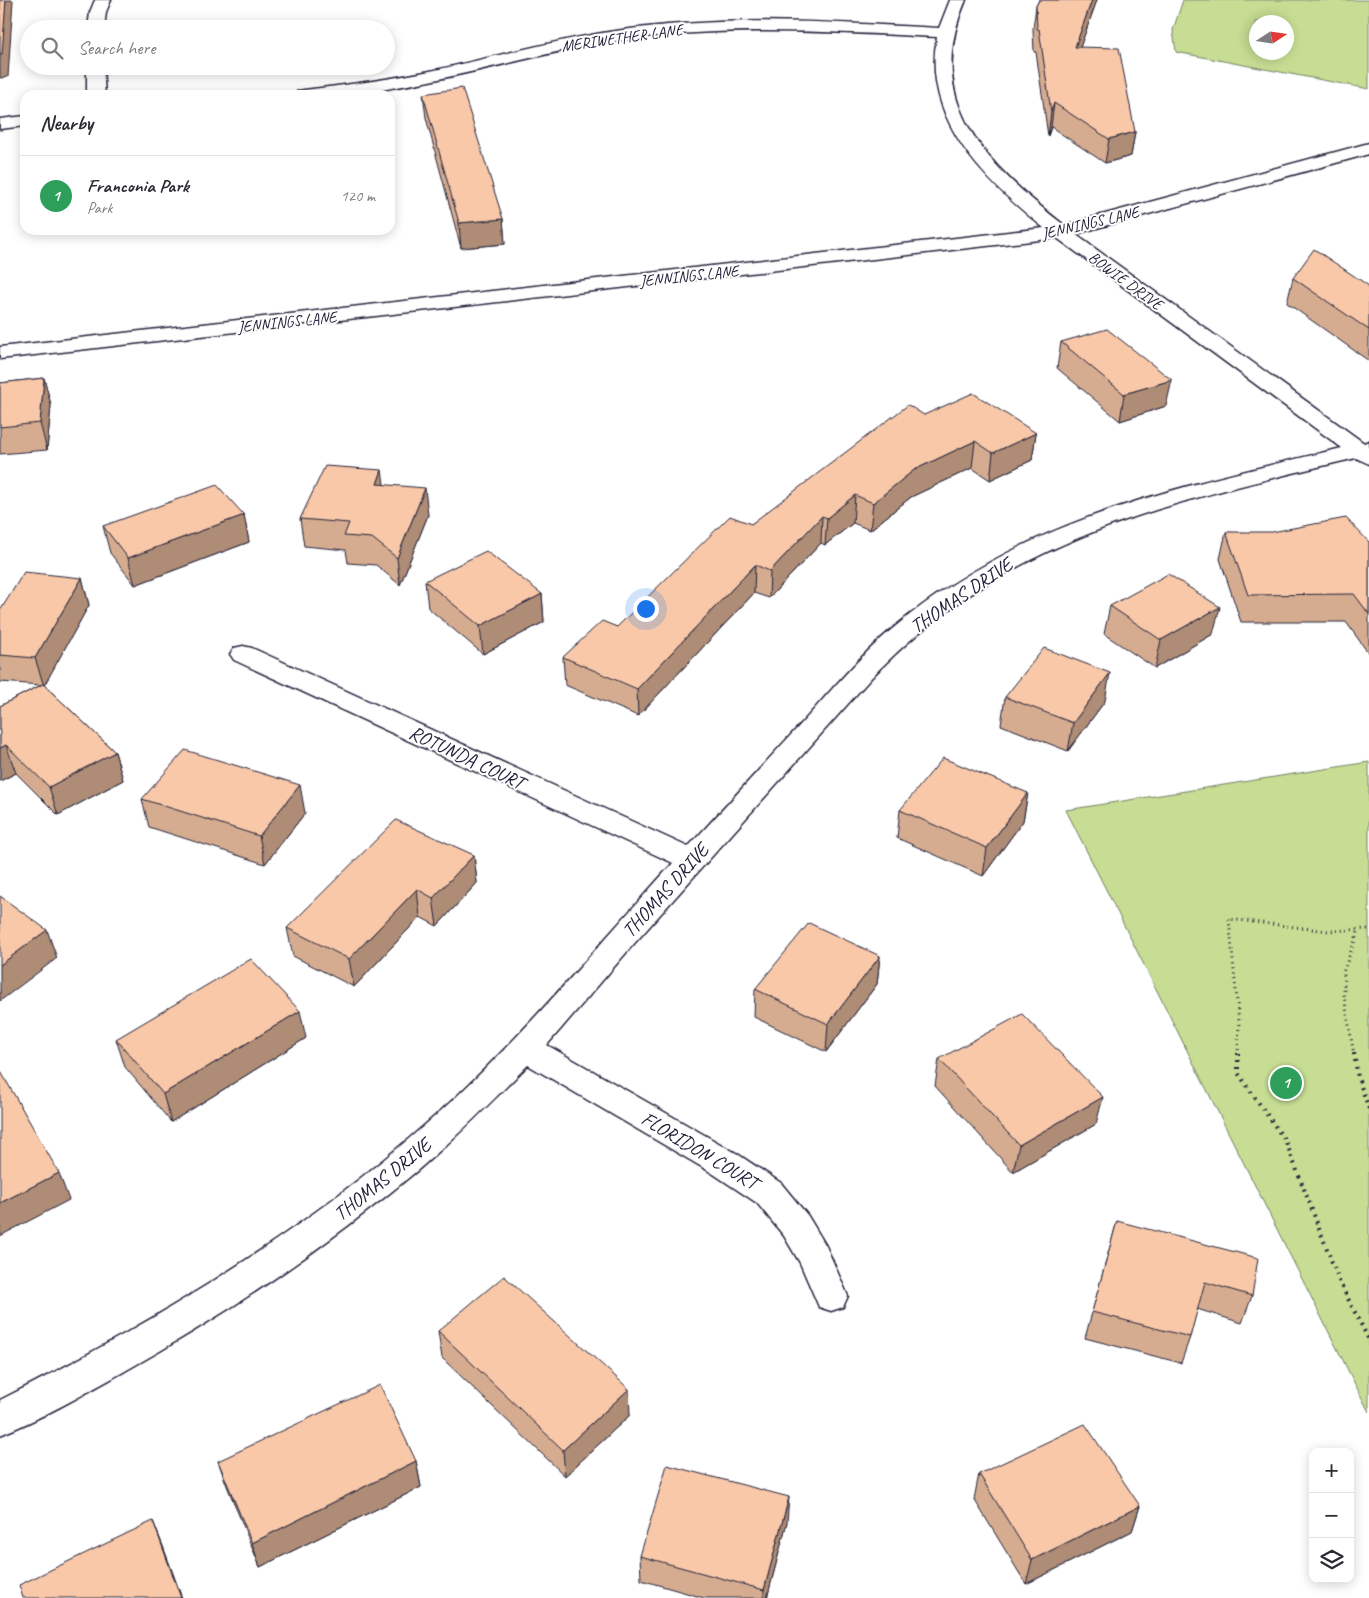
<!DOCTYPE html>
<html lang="en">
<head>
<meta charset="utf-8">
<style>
	:root { --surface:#fff; --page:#f7f7f7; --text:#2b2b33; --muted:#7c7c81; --line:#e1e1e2; --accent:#0b8043 }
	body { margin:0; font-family:Caveat,sans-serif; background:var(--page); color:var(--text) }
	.controls { position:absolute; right:15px; bottom:15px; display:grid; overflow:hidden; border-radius:10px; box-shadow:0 2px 12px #0003 }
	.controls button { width:45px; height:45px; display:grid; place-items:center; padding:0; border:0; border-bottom:1px solid var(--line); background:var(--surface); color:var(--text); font:25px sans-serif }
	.compass { position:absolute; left:1249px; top:15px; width:45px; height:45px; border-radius:50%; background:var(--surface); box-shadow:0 2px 12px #0003; rotate:78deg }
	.you { position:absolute; left:645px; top:608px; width:18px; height:18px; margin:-12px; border:4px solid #fff; border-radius:50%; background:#1a73e8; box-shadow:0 0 0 8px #1a73e833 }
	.badge { display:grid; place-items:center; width:32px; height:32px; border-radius:50%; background:var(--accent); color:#fff; font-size:16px; font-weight:700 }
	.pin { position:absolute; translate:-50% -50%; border:2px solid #fff; box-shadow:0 1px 5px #0006 }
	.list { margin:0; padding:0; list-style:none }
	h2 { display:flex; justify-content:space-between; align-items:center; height:65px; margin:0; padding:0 20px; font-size:21px }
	h2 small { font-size:16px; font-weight:400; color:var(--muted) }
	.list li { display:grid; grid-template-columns:32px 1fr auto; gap:15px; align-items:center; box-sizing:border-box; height:80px; padding:0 20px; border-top:1px solid var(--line) }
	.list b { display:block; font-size:19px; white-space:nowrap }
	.list p { margin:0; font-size:16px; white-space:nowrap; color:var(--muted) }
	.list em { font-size:16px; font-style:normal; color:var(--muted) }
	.icon { flex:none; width:28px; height:28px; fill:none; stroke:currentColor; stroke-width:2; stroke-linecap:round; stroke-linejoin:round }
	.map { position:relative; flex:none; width:1369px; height:1598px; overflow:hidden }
	.search { position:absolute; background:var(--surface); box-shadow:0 2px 12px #0003; left:20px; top:20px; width:375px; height:55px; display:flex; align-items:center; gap:12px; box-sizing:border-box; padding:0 18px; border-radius:28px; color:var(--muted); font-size:19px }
	.panel { position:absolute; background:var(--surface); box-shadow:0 2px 12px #0003; left:20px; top:90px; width:375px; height:145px; border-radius:15px }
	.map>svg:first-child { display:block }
	.green { fill:#c6dd93; stroke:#748067; fill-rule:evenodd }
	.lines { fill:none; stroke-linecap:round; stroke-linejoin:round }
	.minor-casing { stroke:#22223b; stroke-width:3 }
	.path-far1 { stroke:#22223b; stroke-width:3; stroke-dasharray:1 4; stroke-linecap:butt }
	.path { stroke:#22223b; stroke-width:4; stroke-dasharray:2 5; stroke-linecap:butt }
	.minor { fill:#fff; fill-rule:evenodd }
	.wall { fill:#d5ac90; stroke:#22223b }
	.shaded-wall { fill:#ae8c76; stroke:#22223b }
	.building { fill:#f8c8a8; stroke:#22223b }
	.labels { text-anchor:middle; stroke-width:4; stroke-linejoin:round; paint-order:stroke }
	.far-street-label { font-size:16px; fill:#22223b; stroke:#fff }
	.street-label { font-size:20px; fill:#22223b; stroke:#fff }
</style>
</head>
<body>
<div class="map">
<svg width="1369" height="1598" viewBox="0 0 1369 1598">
	<rect width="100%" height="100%" fill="#fff"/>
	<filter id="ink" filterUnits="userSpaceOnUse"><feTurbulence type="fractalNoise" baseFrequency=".02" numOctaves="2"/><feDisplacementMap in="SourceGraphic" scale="10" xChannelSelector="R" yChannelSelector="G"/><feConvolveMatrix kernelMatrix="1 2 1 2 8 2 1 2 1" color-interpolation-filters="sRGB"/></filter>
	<g filter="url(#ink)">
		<!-- green -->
		<g class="green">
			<path d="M1183 0H1369V89L1176 52 1173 30ZM1256 22H1286V52H1256Z"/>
			<polygon points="1369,762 1369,1412 1066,810"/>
		</g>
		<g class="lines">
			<defs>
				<g id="minor">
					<polygon points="95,0 111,0 106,12 104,29 88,29 90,12"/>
					<path d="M950 0H966C921 103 988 166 1064 225L1369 143V154L1075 234 1364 443 1369 441V464L1356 458C1173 502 1007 535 871 678L632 946 547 1045 736 1153 781 1183 808 1216 826 1246 848 1296 843 1307 831 1311 819 1307 800 1263 784 1236 757 1203 712 1173 528 1065C492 1101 457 1137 418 1170 327 1246 229 1313 125 1371 84 1394 43 1418 0 1435V1400C164 1318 321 1222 456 1097 534 1024 601 942 673 863L234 660 230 654 234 648 243 646 252 648 688 847C726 806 763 765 801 724 830 692 858 658 891 630 1023 518 1179 487 1342 448L1057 238 0 359V347L1044 228C986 182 921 119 937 37 830 32 722 25 616 41 542 52 471 75 397 87 380 90 362 94 345 95 328 96 312 95 295 95L298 91 304 90C348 85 391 79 435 70 495 57 554 40 615 31 723 15 831 22 939 28Z"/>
					<polygon points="87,66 103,66 105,95 87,95"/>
					<polygon points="25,116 25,126 0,129 0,119"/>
				</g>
			</defs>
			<!-- minor casing -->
			<use href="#minor" class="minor-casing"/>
			<!-- path-far1 -->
			<g class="path-far1">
				<polyline points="1238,1055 1239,1022 1229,919 1328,931 1369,929"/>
				<polyline points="1354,1055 1344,996 1344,970 1359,929"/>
			</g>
			<!-- path -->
			<g class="path">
				<polyline points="1238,1053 1238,1073 1286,1142 1340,1283 1369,1340"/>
				<polyline points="1354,1053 1358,1078 1369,1109"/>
			</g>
			<!-- minor -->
			<use href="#minor" class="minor"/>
		</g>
		<!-- wall -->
		<g class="wall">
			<polygon points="1039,0 1097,0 1080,47 1135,132 1131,156 1105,163 1051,127 1048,136 1036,52 1034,52 1033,29 1036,6"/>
			<polygon points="423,94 503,219 505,244 461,248 426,118"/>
			<polygon points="1293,278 1369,286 1369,361 1287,303"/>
			<polygon points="1061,342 1166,406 1120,421 1057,368"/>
			<polygon points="44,378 51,405 47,450 0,454 0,383"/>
			<polygon points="924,415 1036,433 1032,460 990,480 972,468 911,497 870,530 853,523 825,545 821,543 769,598 754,593 638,716 565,685 563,657 617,627 751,524"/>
			<polygon points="384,485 428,515 400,585 376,565 348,563 346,550 304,546 300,519"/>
			<polygon points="244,515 249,542 135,585 110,553 103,526"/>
			<polygon points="1226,532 1369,542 1369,654 1346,622 1241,622 1220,559"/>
			<polygon points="82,578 89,605 44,685 115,752 123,780 58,815 16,773 0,781 0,706 41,685 0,682 0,611"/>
			<polygon points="425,581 542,594 544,622 483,654 428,608"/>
			<polygon points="1110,606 1213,634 1155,668 1104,634"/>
			<polygon points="1005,697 1105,701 1068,751 1001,725"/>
			<polygon points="1028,793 1023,821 983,876 897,838 900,810"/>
			<polygon points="142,799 305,813 265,864 149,827"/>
			<polygon points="474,855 477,883 437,926 420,917 354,987 293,956 287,928"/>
			<polygon points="880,956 877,984 826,1052 754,1017 755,989"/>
			<polygon points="306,1038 171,1122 125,1067 116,1039"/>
			<polygon points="939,1059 1096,1124 1013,1172 935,1086"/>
			<polygon points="1117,1221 1252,1296 1242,1323 1197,1309 1190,1337 1181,1363 1085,1338"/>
			<polygon points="438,1331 630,1415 565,1476 442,1358"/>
			<polygon points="218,1461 416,1461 421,1487 260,1567 227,1486"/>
			<polygon points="979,1474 1140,1506 1132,1531 1026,1584 974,1499"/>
			<polygon points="787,1522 767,1598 704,1598 641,1580 640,1556"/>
		</g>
		<!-- shaded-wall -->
		<g class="shaded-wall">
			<polygon points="6,0 13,0 8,77 0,78 0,54"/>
			<polygon points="1092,0 1097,0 1072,70 1075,47"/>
			<polygon points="1054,103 1051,127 1048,136 1051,112"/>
			<polygon points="1135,132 1131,156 1105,163 1109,139"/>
			<polygon points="503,219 505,244 461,248 459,223"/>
			<polygon points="44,378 51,405 47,450 40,423"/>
			<polygon points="1172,380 1166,406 1120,421 1124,394"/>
			<polygon points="1036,433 1032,460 990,480 993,453"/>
			<polygon points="975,441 972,468 911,497 870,530 873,503 914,470"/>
			<polygon points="382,470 386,497 377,484"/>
			<polygon points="425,488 428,515 400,585 397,558"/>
			<polygon points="855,495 853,523 825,545 827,518"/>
			<polygon points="244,515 249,542 135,585 128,558"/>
			<polygon points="822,516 821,543 769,598 770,571"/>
			<polygon points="755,565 754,593 638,716 637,689"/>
			<polygon points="82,578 89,605 44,686 35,658"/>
			<polygon points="542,594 544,622 483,654 480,626"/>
			<polygon points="1220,607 1213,634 1155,668 1161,640"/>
			<polygon points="1110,673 1105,701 1068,751 1073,723"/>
			<polygon points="6,745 16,773 0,781 0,748"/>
			<polygon points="115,752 123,780 58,815 49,787"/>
			<polygon points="300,785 305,813 265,864 259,836"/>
			<polygon points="1028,793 1023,821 983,876 987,848"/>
			<polygon points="474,855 477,883 437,926 433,898"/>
			<polygon points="417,889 420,917 354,987 349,959"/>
			<polygon points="47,930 57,958 0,1001 0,965"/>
			<polygon points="880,956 877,984 826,1052 828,1024"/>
			<polygon points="300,1011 306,1038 171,1122 163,1094"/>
			<polygon points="1103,1097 1096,1124 1013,1172 1019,1145"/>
			<polygon points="59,1173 69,1200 0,1236 0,1203"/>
			<polygon points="629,1389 630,1415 565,1476 563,1450"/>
			<polygon points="416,1461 421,1487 260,1567 252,1543"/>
			<polygon points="789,1497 787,1522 767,1598 764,1598 764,1590"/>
			<polygon points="1140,1506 1132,1531 1026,1584 1032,1560"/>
			<polygon points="153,1521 163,1546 182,1598 181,1598"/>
		</g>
		<!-- building -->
		<g class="building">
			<polygon points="0,0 6,0 2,54 0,54"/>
			<polygon points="1039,0 1092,0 1075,47 1119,48 1135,132 1109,139 1054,103 1051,112 1039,29 1037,29 1036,6"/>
			<polygon points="462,88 503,219 459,223 423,94"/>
			<polygon points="1314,249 1369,286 1369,330 1293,278"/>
			<polygon points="1107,329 1172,380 1124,394 1061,342"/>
			<polygon points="44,378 40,423 0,427 0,383"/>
			<polygon points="973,393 1036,433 993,453 975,441 914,470 873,503 855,495 827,518 822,516 770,571 755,565 637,689 563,657 602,621 617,627 730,516 751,524 908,405 924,415"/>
			<polygon points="325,466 382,470 377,484 425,488 397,558 372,538 344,536 349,523 300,519"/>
			<polygon points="217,485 244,515 128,558 103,526"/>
			<polygon points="1346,518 1369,542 1369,614 1354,594 1248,595 1226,532 1272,532"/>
			<polygon points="486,551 542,594 480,626 425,581"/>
			<polygon points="24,572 82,578 35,658 0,655 0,611"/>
			<polygon points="1168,574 1220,607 1161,640 1110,606"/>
			<polygon points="1044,648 1110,673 1073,723 1005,697"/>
			<polygon points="43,684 115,752 49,787 6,745 0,748 0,706"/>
			<polygon points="185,750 300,785 259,836 142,799"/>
			<polygon points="943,758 1028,793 987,848 900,810"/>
			<polygon points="396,820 474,855 433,898 417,889 349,959 287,928"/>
			<polygon points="0,896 47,930 0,965"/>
			<polygon points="809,923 880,956 828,1024 755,989"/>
			<polygon points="251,959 300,1011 163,1094 116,1039"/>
			<polygon points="1022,1014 1103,1097 1019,1145 939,1059"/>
			<polygon points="0,1070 59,1173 0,1203"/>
			<polygon points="1117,1221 1258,1258 1252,1296 1205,1282 1190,1337 1092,1312"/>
			<polygon points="504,1276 629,1389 563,1450 438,1331"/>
			<polygon points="380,1385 416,1461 252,1543 218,1461"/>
			<polygon points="1085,1424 1140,1506 1032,1560 979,1474"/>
			<polygon points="667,1465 789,1497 764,1590 640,1556"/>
			<polygon points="153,1521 181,1598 23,1598 19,1585"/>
		</g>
	</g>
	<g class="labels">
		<!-- far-street labels -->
		<g class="far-street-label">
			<text transform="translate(622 37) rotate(-8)" y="6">MERIWETHER LANE</text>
			<text transform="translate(1090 222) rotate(-13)" y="6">JENNINGS LANE</text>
			<text transform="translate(689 275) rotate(-6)" y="6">JENNINGS LANE</text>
			<text transform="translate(1126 280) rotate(36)" y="6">BOWIE DRIVE</text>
			<text transform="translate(287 321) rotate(-6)" y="6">JENNINGS LANE</text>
		</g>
		<!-- street labels -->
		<g class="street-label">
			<text transform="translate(961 595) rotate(-34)" y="7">THOMAS DRIVE</text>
			<text transform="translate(467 757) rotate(25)" y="7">ROTUNDA COURT</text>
			<text transform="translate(665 890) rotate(-48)" y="7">THOMAS DRIVE</text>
			<text transform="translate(700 1150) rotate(31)" y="7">FLORIDON COURT</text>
			<text transform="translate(382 1179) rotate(-39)" y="7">THOMAS DRIVE</text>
		</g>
	</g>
</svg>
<div class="controls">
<button>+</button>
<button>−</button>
<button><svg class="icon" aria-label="layers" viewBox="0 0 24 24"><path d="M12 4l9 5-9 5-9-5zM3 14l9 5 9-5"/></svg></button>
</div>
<svg class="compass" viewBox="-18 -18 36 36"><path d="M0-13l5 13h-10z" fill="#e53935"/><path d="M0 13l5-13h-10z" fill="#7c7c81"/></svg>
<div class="you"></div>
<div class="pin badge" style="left:1286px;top:1083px;background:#2e9e5b">1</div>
<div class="search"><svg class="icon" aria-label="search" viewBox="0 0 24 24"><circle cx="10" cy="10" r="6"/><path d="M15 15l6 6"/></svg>Search here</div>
<section class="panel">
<h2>Nearby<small></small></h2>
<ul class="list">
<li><span class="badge" style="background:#2e9e5b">1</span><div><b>Franconia Park</b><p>Park</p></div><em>120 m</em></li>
</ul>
</section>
</div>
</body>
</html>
